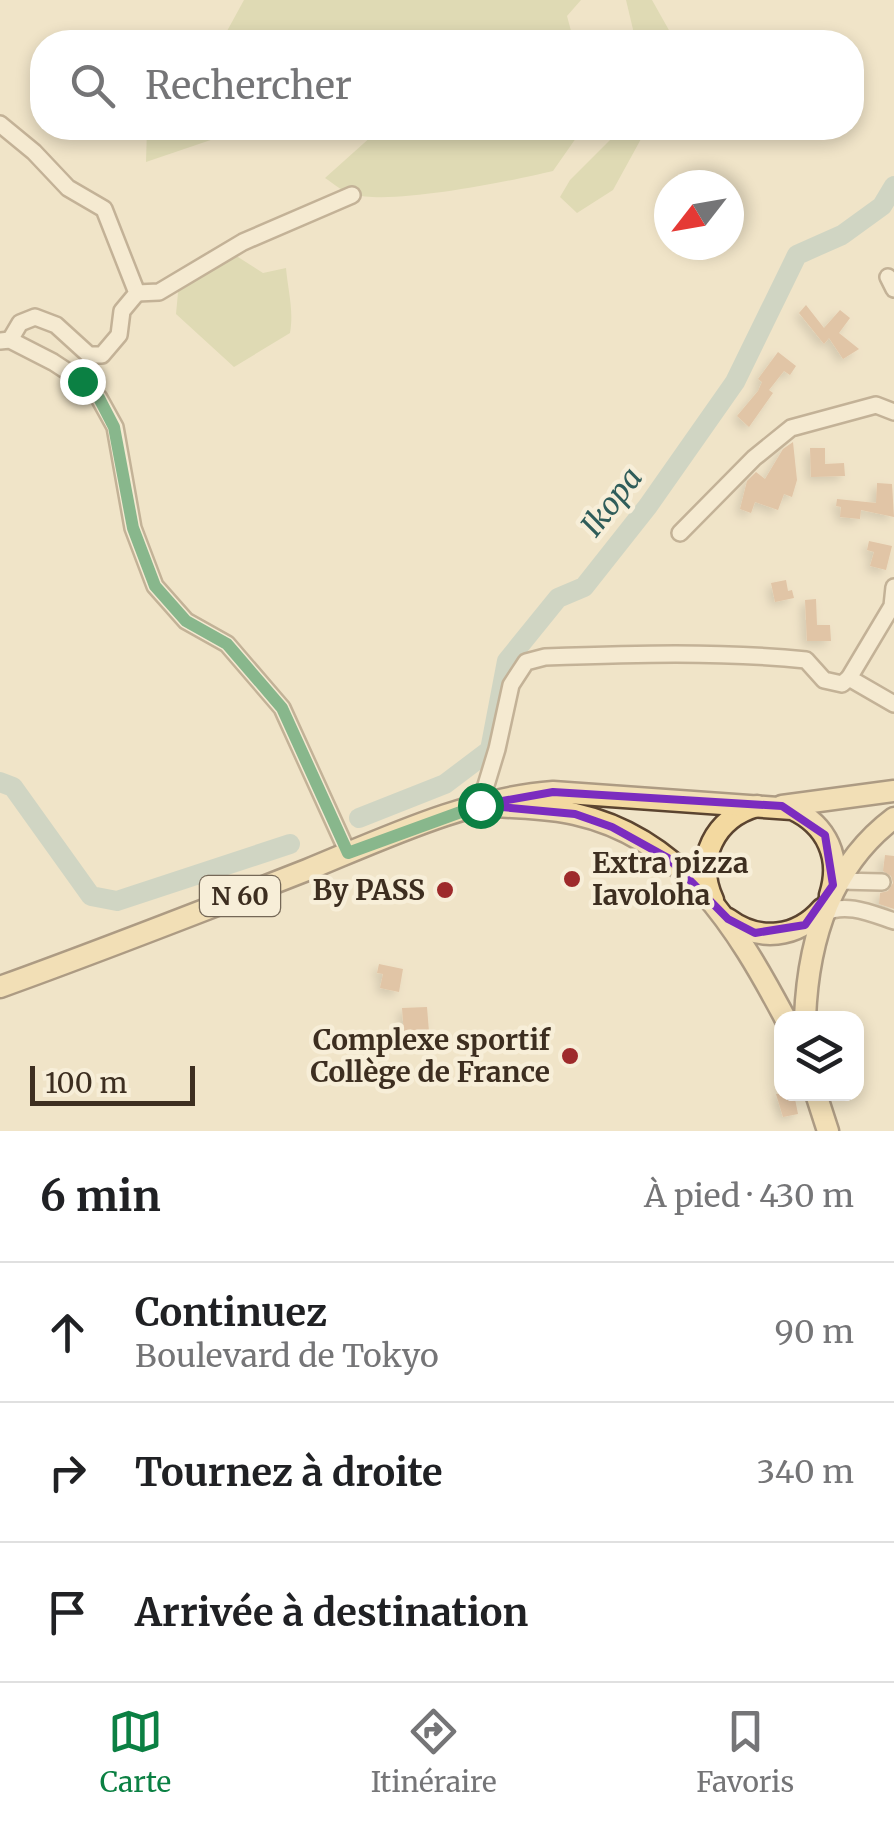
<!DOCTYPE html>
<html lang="fr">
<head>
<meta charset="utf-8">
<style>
	:root { --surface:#fff; --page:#f6f6f6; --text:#202124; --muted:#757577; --line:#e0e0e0; --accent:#0b8043 }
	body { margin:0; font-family:Merriweather,serif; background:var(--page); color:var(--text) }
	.controls { position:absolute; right:30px; bottom:30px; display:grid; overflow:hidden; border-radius:20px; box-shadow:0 5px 15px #0003 }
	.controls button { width:90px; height:90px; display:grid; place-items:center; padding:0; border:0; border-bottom:2px solid var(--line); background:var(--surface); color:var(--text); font:50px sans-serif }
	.compass { position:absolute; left:654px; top:170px; width:90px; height:90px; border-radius:50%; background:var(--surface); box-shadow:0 5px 15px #0003; rotate:239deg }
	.scale { position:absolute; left:30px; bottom:25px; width:165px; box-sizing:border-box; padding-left:10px; border:5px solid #3d2e20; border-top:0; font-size:28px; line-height:35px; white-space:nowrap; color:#3d2e20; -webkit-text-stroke:8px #f7eed8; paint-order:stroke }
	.stop { position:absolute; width:30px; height:30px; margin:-22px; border:8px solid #0b8043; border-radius:50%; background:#fff }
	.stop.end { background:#0b8043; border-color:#fff; box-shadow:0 2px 10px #0008 }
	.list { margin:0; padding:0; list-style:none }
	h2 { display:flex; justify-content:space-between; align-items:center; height:130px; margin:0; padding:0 40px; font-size:42px }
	h2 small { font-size:32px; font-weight:400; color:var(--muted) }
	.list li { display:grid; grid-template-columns:65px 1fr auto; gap:30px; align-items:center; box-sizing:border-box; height:140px; padding:0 40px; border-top:2px solid var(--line) }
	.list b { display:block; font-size:38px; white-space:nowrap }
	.list p { margin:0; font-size:32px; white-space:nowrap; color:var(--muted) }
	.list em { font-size:32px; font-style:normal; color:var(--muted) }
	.icon { flex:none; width:55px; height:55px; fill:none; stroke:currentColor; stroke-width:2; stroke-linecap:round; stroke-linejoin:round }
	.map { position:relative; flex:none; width:894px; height:1131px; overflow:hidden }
	.search { position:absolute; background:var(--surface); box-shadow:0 5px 15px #0003; left:30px; right:30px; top:30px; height:110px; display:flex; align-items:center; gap:25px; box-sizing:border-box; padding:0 35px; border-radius:40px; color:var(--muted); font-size:38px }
	.sheet { height:550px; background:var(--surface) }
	nav { display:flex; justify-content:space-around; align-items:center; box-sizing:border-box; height:140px; border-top:2px solid var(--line); background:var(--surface); font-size:28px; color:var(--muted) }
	nav a { display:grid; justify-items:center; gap:5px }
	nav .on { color:var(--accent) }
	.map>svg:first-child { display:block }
	.green { fill:#c9cf9b }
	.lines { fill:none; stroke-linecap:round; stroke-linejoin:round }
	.river { stroke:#a9c4bc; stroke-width:20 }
	.building { fill:#cf9f7d; filter:url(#shadow) }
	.minor-casing { stroke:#8d765c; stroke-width:20 }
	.major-casing { stroke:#5b4430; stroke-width:25 }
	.minor { stroke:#faf1dc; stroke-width:15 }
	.major { stroke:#f3d9a0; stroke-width:20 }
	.route { stroke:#0b8043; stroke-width:12 }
	.marked { fill:none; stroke:#7b2cbf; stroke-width:8; stroke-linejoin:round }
	.poi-dot { fill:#9e2a2b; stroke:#f7eed8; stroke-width:4 }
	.labels { text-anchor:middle; stroke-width:9; stroke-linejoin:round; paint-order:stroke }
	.shield { fill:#f7eed8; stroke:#756857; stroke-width:2.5 }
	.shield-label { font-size:25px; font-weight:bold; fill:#3d2e20 }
	.poi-label { font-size:28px; font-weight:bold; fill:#3d2e20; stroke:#f7eed8; text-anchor:end }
	.water-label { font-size:30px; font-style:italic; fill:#2f5d5a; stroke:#f7eed8 }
</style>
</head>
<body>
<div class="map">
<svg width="894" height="1131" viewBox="0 0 894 1131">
	<defs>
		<filter id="shadow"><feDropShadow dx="-4.5" dy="4.5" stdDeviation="5" flood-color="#0004"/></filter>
	</defs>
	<rect width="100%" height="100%" fill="#f0e4c8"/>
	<!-- green -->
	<g class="green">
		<polygon points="244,0 581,0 567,16 574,42 221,42"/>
		<polygon points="626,0 652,0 670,32 669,42 636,42"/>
		<polygon points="147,128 246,128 146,162"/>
		<path d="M371 128H583L553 171C511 181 391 206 352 194 343 192 334 184 325 178L373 135Z"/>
		<polygon points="617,128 647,128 613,190 577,213 560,197 570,180 613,137"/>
		<path d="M217 255 238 257 263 273 286 268C288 291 294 310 290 333L234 367 176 314 179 282Z"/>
	</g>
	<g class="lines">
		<!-- river -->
		<g class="river">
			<polyline points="0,782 13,787 91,896 117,901 290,844"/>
			<polyline points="359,818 445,784 490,750 507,661 558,598 584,587 648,506 735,382 797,255 842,235 882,206 894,186"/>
		</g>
	</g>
	<!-- building -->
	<g class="building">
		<polygon points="806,305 824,328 840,310 850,318 839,333 859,349 843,359 829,338 824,344 799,313"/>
		<polygon points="778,352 796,366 790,375 784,371 769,390 773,393 749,427 737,416 758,391 762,382 758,379"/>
		<polygon points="793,442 797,480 792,497 784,494 778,510 755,502 751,513 740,509 747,481 756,472 765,479 783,449"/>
		<polygon points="810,448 825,448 825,464 844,463 845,476 811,477"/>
		<polygon points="877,483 892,484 894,517 861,510 860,519 840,517 841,507 836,506 837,499 876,503"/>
		<polygon points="869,541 892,546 886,570 870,566 874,552 867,550"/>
		<polygon points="786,580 788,591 792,590 794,598 775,602 771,583"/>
		<polygon points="816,599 817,625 830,625 831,641 807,641 805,600"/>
		<polygon points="885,855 894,856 894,909 879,904 880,893 888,891 893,883 891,876 883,871"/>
		<polygon points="379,964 403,969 399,992 380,988 383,974 377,973"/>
		<polygon points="427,1007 429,1032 404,1034 402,1008"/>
		<polygon points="776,1094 794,1094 798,1114 783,1117"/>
	</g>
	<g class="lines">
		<defs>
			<g id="minor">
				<polyline points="0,124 34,152 68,188 104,209 137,293 122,311 119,335 102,355 89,355 56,325 35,317 20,323 10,340"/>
				<polyline points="888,277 894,289"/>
				<polyline points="137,293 159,292 243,242 352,195"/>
				<polyline points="0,341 10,340 53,362 82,381 99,398 115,427 133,528 155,586 186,621 227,644 282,708 348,853"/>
				<polyline points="680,533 754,458 791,428 876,405 894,412"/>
				<polyline points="894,587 892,606 849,678 894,704"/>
				<path d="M480 805 497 749 511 685 526 662 545 657C632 654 719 651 806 660L824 680 842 684 849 678"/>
				<polyline points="839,881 882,882"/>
				<path d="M823 913C847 902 870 913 894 921"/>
			</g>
			<g id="major">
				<path d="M497 806C523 808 550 808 575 814 683 838 737 928 785 1018"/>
				<polyline points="782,806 894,791"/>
				<path d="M713 900C694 859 715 818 757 806"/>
				<path d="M728 919C759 942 797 938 822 909"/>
				<path d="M0 987C103 950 205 910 307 870 385 838 469 798 553 792L792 809C827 825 842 858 830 895"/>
				<path d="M805 1018C808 941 830 866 894 818"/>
				<polyline points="816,1094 828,1131"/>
			</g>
		</defs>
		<!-- minor casing -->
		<use href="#minor" class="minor-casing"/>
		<!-- major casing -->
		<use href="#major" class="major-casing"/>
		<!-- minor -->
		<use href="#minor" class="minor"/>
		<!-- major -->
		<use href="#major" class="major"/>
	</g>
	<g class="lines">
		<!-- route -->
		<polyline class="route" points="82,381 99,398 114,427 133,528 155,586 186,621 227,644 282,708 348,853 480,805"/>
	</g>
	<!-- marked area -->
	<path d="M0 0H894V1131H0ZM553 792 782 806 825 835 833 885 805 925 755 933 728 919 668 858 612 827 575 814 480 805Z" fill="#f0e4c8" fill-opacity=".55" fill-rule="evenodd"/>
	<path class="marked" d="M553 792 782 806 825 835 833 885 805 925 755 933 728 919 668 858 612 827 575 814 480 805Z"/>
	<!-- markers -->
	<g class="poi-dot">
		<circle cx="572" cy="879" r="10"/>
		<circle cx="445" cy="890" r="10"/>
		<circle cx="570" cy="1056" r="10"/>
	</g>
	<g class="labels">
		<!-- shield labels -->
		<rect class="shield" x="200" y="876" width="80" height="40" rx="8"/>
		<g class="shield-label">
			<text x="240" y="905">N 60</text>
		</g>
		<!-- poi labels -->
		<g class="poi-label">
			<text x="592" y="873" text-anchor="start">Extra pizza<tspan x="592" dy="32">Iavoloha</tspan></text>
			<text x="425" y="900">By PASS</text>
			<text x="550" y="1050">Complexe sportif<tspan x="550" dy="32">Collège de France</tspan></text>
		</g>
		<!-- water labels -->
		<g class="water-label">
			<text transform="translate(612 502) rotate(-52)" y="10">Ikopa</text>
		</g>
	</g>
</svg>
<div class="controls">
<button><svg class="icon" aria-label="layers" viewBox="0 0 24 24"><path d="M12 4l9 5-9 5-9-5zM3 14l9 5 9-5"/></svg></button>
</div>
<svg class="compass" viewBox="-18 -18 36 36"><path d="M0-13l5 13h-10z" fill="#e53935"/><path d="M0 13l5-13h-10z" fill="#757577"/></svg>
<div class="scale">100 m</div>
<div class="stop" style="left:480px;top:805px"></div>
<div class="stop end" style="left:82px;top:381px"></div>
<div class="search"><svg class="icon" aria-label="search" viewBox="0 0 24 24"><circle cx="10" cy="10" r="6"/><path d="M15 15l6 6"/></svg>Rechercher</div>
</div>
<section class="sheet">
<h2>6 min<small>À pied · 430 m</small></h2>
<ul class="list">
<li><svg class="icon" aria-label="ahead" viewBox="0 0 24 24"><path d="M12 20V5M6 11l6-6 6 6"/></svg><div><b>Continuez</b><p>Boulevard de Tokyo</p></div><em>90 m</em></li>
<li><svg class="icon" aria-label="right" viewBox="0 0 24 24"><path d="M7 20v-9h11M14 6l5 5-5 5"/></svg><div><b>Tournez à droite</b></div><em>340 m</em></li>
<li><svg class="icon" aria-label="arrive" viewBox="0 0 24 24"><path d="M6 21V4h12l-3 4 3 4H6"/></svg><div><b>Arrivée à destination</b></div></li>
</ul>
</section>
<nav>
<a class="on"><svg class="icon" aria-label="map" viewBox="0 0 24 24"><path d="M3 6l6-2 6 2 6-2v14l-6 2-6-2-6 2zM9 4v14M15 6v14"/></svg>Carte</a>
<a><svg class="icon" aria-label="directions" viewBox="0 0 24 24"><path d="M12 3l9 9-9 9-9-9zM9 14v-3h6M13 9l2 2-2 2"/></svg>Itinéraire</a>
<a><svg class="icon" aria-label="saved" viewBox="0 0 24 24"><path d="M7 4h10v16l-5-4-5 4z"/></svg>Favoris</a>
</nav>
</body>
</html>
